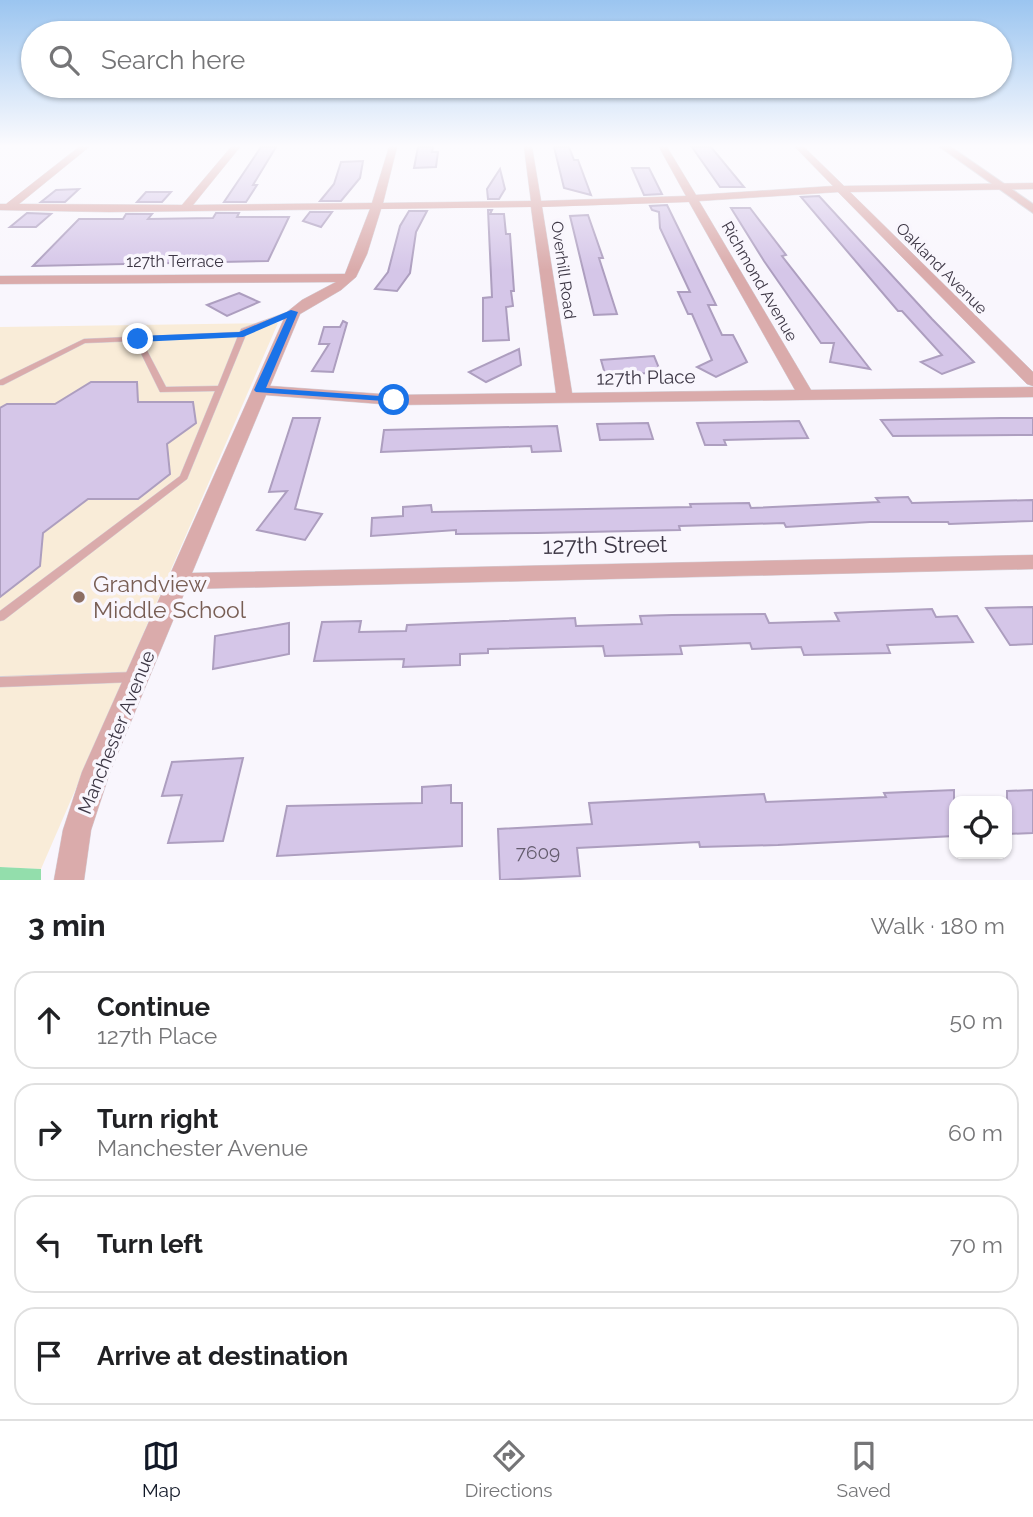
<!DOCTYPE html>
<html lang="en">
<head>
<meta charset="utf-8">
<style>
	:root { --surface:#fff; --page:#f6f6f6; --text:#202124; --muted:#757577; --line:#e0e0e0; --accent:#111827 }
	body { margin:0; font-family:Raleway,sans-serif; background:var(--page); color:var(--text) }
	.controls { position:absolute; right:21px; bottom:21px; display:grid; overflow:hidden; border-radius:14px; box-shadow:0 2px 5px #0004 }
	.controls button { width:63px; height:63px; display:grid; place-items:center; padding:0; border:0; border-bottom:2px solid var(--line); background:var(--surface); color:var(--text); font:35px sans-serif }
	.stop { position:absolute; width:21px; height:21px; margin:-16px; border:5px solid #1a73e8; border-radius:50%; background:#fff }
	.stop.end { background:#1a73e8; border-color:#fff; box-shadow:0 2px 7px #0008 }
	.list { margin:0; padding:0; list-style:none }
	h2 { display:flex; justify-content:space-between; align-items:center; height:91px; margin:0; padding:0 28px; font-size:30px }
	h2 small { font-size:23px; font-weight:400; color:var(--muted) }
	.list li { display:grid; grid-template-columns:46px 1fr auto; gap:21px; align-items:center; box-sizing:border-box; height:98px; margin:0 14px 14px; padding:0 14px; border:2px solid var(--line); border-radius:21px }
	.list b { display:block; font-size:26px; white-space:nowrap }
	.list p { margin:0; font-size:23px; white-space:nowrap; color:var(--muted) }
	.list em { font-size:23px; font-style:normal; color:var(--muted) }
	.icon { flex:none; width:38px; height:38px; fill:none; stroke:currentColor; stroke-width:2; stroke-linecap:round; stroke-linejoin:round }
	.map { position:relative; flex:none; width:1033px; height:880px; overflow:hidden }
	.search { position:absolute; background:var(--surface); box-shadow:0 2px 5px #0004; left:21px; right:21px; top:21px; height:77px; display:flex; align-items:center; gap:18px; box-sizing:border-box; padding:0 24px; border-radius:38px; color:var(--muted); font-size:26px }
	.sheet { height:539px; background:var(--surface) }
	nav { display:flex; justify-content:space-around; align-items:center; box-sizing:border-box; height:98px; border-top:2px solid var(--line); background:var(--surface); font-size:19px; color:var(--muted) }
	nav a { display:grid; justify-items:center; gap:4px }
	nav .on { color:var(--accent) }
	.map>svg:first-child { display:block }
	.education { fill:#f9ecd8 }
	.green { fill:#93deac }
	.building { fill:#d5c6e8; stroke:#ad9ebf; stroke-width:2 }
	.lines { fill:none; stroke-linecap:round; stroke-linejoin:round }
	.service-casing { stroke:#d4d0d8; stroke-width:1 }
	.minor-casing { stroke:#d4d0d8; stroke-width:1 }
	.tertiary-casing { stroke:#d4d0d8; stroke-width:2 }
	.service { fill:#daabab; fill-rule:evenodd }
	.minor { fill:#daabab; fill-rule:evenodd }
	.tertiary { fill:#daabab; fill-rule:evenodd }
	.route { fill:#1a73e8 }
	.education-dot { fill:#8d6e63; stroke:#f9f6fd; stroke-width:2.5 }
	.labels { text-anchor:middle; stroke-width:7; stroke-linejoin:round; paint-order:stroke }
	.far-street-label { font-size:16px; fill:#3e3846; stroke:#f9f6fd }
	.street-label { font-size:19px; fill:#3e3846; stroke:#f9f6fd }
	.near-number-label { font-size:19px; fill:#645c6e }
	.near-street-label { font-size:23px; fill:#3e3846; stroke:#f9f6fd }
	.near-education-label { font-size:23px; fill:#785e54; stroke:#f9f6fd; text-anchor:start }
</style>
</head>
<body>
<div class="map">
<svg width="1033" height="880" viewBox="0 0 1033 880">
	<rect width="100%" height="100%" fill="#f9f6fd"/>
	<!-- education -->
	<polygon class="education" points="278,323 41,869 0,867 0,327"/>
	<!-- green -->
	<polygon class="green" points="0,867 41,869 41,880 0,880"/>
	<!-- building -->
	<g class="building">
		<polygon points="261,147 276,147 253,185 257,185 246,202 224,202"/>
		<polygon points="418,147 433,147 432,152 438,152 436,167 414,168"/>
		<polygon points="554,147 569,147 574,160 578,160 591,195 564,188"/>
		<polygon points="692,147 711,147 744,187 720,187"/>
		<polygon points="363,161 360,178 341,201 320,201 334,184 341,162"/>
		<polygon points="632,168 649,168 662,194 644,195"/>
		<polygon points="500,169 505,189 499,199 488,199 487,189"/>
		<polygon points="79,189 65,202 41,202 56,190"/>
		<polygon points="146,192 171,192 162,202 137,202"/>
		<polygon points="819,196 932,319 974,362 942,374 921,362 942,355 902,311 898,311 801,197"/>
		<polygon points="667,205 716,305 708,305 722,335 733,335 747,362 716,377 697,367 712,360 692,314 688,314 678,292 690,292 660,228 659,212 652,210 650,206"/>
		<polygon points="731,208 750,208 786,255 782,256 870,369 830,362 834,343 821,343 764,261"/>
		<polygon points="488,210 492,210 490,214 504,214 506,234 510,234 514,291 511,291 513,306 506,307 509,340 483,341 483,298 492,297"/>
		<polygon points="409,211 427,211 416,232 410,273 397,291 375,289 388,272 400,226"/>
		<polygon points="310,212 332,212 321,227 303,221"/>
		<polygon points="27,213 51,214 36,227 10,227"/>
		<polygon points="216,213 239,213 237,217 289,217 268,261 33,266 79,219 123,219 126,214 152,214 148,219 213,218"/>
		<polygon points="588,215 603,258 599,258 617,314 594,315 570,216"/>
		<polygon points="239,293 259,302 227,316 207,305"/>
		<polygon points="343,321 347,323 333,372 312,371 329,344 319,344 324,327 340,327"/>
		<polygon points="519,349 521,365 486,382 469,372"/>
		<polygon points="654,356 661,373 605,374 601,360"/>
		<polygon points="91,382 137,382 138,402 193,402 196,423 167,444 170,474 138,499 88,499 43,533 40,566 0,597 0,408 7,404 55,404"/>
		<polygon points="293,418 320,418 295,509 322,514 305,540 257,530 287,491 269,492"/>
		<polygon points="1001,418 1033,418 1033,435 893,436 881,420"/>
		<polygon points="799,421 808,438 724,440 726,445 705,445 697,423"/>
		<polygon points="648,423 653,439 600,440 597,424"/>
		<polygon points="557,426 561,451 532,452 531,446 381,452 384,430"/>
		<polygon points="908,497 912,503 1033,500 1033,521 949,524 948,522 870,522 786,527 784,523 679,526 680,530 537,533 456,534 456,530 371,536 372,518 403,516 403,507 431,505 432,512 691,507 690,504 749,503 751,508 879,502 876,498"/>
		<polygon points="1033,607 1033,644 1010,645 986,608"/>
		<polygon points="932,609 936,617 957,616 973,642 887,645 890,653 804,655 801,647 752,649 750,643 680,646 682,654 605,656 603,646 488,649 488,653 460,654 460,665 403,667 404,659 314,661 322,622 361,621 359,632 406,631 407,625 575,618 576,626 642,624 640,616 672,615 765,614 769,623 839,621 835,613"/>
		<polygon points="289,623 289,654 213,669 215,636"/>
		<polygon points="243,758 223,841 168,843 182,795 162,796 172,762"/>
		<polygon points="451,785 451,803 462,803 462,846 277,856 287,806 422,803 422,787"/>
		<polygon points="954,790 954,836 778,845 700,847 699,842 577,848 580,876 500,880 498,829 592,824 589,803 764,794 766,802 886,797 884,793"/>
		<polygon points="1033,790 1033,833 1007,834 1007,791"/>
	</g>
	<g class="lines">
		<defs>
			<g id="service">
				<path d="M294 310 297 312 296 313 247 332 187 479 4 620 0 621V611L180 476 215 391 160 392 135 341 85 343 3 385H0V380L84 339 240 332 241 329ZM238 336 218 386 166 387 142 341Z"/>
				<polygon points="135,672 139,673 141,677 139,681 135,682 0,687 0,677"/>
			</g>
			<path id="minor" d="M79 147H89L19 204 182 205 231 147H240L193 205 372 203 389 147H397L383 203 531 201 524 147H532L541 201 686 196 659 147H667L696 195 833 186 795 147H804L844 186 1033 183V189L850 192 1033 372V386L1027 384 838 192 699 201 811 390 1033 387V397L394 405 266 395 192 573 1033 555V569L186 589 110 772 91 830 84 880H54L63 830 82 772 287 312 302 300 336 282 0 284V276L345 274 370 209 109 212 0 210V204H6ZM689 202 795 390 572 393 542 207ZM531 207 556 393 394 395 270 386 300 314 341 290 356 277 367 254 381 209Z"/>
			<polygon id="tertiary" points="940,147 951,147 1033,204 1033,213"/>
		</defs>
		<!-- service casing -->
		<use href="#service" class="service-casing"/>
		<!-- minor casing -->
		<use href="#minor" class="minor-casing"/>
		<!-- tertiary casing -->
		<use href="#tertiary" class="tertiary-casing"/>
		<!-- service -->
		<use href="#service" class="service"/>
		<!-- minor -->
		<use href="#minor" class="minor"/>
		<!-- tertiary -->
		<use href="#tertiary" class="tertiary"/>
	</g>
	<!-- sky -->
	<linearGradient id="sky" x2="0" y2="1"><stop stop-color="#9bc5f0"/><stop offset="0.54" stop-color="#fcfbfe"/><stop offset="1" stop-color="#fcfbfe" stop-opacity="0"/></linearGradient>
	<rect width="1033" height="270" fill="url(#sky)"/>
	<!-- route -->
	<polygon class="route" points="291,310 298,312 266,388 394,397 398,398 398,402 256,392 254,390 287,318 243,337 138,342 133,339 138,336 239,332"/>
	<!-- markers -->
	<circle class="education-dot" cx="79" cy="597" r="7"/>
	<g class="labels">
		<!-- far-street labels -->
		<g class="far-street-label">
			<text x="175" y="267">127th Terrace</text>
			<text transform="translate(942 268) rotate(45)" y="6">Oakland Avenue</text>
			<text transform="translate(564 270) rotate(82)" y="6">Overhill Road</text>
			<text transform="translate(760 281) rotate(60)" y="6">Richmond Avenue</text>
		</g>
		<!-- street labels -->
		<g class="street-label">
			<text transform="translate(646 377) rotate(-1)" y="7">127th Place</text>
			<text transform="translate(116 732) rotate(-68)" y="7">Manchester Avenue</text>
		</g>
		<!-- near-number labels -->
		<g class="near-number-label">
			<text x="538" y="859">7609</text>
		</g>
		<!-- near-street labels -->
		<g class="near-street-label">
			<text transform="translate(605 545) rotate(-1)" y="8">127th Street</text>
		</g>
		<!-- near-education labels -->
		<g class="near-education-label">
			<text x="93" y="592">Grandview<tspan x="93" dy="26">Middle School</tspan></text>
		</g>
	</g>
</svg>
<div class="controls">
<button><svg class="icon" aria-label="locate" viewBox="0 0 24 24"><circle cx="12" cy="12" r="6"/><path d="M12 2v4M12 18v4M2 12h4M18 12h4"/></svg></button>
</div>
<div class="stop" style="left:394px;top:400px"></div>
<div class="stop end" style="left:138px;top:339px"></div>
<div class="search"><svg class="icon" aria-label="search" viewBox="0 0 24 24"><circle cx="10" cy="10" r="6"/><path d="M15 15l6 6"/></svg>Search here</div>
</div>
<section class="sheet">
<h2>3 min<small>Walk · 180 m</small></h2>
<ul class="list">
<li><svg class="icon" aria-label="ahead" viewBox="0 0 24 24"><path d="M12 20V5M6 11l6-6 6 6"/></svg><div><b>Continue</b><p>127th Place</p></div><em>50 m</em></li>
<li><svg class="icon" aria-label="right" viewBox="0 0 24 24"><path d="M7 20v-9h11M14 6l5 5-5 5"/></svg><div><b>Turn right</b><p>Manchester Avenue</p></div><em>60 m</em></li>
<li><svg class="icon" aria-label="left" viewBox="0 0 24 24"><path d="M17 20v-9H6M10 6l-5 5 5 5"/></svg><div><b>Turn left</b></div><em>70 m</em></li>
<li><svg class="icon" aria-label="arrive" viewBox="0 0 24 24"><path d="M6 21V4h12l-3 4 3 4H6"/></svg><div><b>Arrive at destination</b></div></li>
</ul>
</section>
<nav>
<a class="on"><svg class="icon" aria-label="map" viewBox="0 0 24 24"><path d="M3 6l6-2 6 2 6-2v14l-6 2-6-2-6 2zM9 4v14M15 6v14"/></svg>Map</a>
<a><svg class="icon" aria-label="directions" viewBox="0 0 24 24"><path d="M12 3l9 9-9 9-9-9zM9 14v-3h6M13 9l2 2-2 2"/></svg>Directions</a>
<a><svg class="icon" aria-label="saved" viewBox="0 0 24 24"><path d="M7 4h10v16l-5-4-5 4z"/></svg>Saved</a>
</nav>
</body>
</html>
